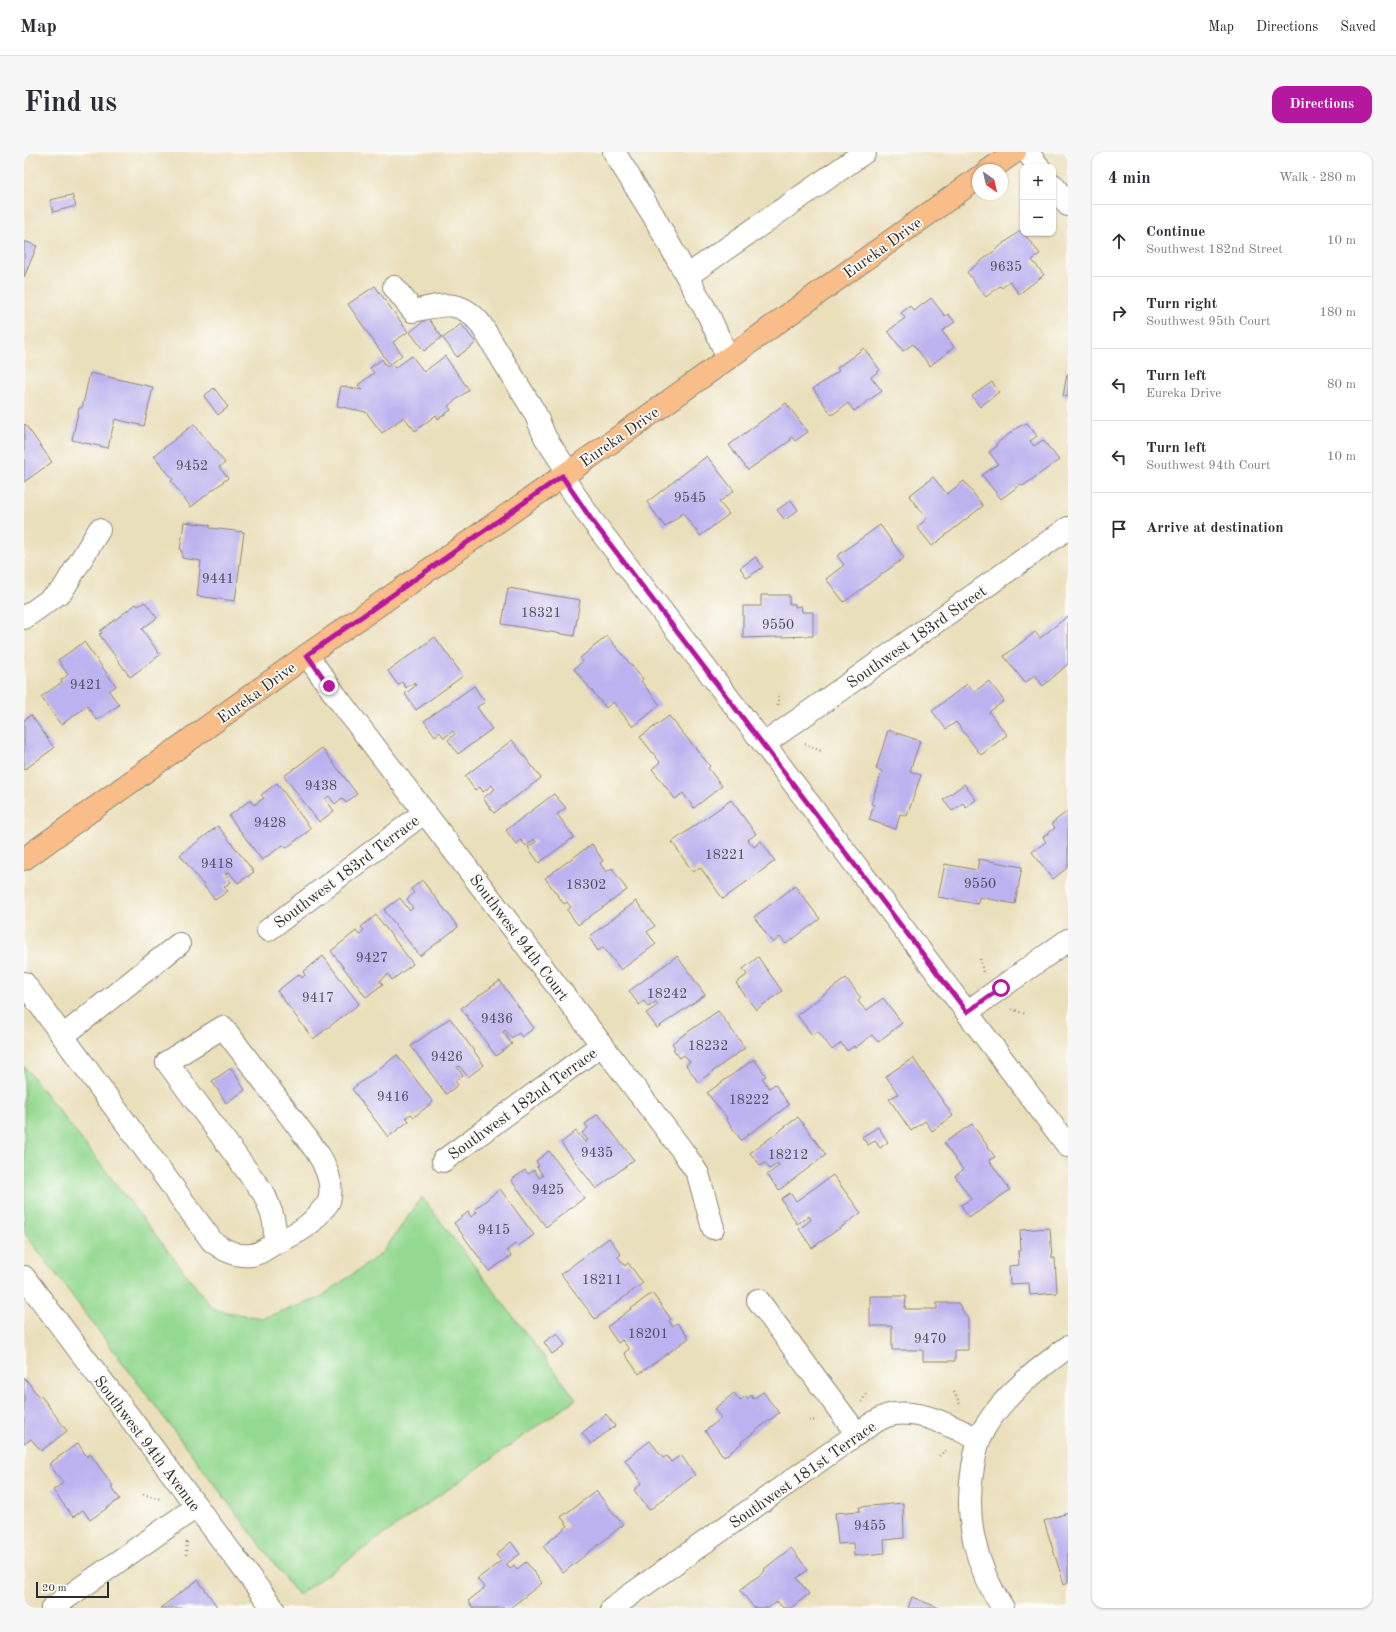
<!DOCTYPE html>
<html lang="en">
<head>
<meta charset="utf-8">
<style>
	:root { --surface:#fff; --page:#f7f7f7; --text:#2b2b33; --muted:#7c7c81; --line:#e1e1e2; --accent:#b5179e }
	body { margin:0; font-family:"Old Standard TT",serif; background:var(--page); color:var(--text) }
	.controls { position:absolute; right:12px; top:12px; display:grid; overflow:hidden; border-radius:8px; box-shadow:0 1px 3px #0004 }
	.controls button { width:36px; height:36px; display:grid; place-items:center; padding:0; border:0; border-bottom:1px solid var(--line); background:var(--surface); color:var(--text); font:20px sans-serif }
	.compass { position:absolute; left:948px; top:12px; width:36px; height:36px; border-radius:50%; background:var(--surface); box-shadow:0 1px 3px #0004; rotate:146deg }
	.scale { position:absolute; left:12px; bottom:10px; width:73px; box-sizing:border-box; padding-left:4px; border:2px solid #2b2b2b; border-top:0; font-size:11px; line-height:14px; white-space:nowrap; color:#2b2b2b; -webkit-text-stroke:3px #fdfcf7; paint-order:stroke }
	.stop { position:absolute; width:12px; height:12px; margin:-9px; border:3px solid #b5179e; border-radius:50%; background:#fff }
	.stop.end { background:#b5179e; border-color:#fff; box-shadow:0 1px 4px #0008 }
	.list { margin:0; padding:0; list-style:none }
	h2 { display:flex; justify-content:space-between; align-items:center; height:52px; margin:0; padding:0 16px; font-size:17px }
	h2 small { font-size:13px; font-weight:400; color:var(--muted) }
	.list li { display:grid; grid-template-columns:26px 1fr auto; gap:12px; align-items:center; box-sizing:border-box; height:72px; padding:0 16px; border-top:1px solid var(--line) }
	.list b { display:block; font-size:15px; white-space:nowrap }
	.list p { margin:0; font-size:13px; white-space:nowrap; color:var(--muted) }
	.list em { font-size:13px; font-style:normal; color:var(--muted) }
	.icon { flex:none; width:22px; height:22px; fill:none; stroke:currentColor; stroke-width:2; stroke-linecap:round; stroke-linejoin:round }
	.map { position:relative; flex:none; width:1044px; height:1456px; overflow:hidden; border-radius:12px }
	header { display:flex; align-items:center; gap:24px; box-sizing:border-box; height:56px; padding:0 20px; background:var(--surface); border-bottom:1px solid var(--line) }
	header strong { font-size:19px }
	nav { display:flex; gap:22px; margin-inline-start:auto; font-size:14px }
	.intro { display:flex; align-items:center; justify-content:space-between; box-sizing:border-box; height:96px; padding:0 24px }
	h1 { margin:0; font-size:28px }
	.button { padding:10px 18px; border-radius:12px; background:var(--accent); color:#fff; font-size:14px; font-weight:700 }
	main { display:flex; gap:24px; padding:0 24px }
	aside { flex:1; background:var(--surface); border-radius:12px; box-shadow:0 1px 3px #0004 }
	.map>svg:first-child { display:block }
	.green { fill:#94d991; stroke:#60825e }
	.building { fill:#bcb2ef }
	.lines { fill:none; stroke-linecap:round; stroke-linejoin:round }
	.minor-casing { stroke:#8a8573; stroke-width:24 }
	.major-casing { stroke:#8a8573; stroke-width:24 }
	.path { stroke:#8a8573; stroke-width:2.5; stroke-dasharray:1 3; stroke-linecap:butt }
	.minor { stroke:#fff; stroke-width:22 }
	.major { stroke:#f8bd89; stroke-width:22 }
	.route { stroke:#b5179e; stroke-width:5 }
	.labels { text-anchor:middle; stroke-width:3.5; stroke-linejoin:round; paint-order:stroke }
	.number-label { font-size:14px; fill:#4f4d5c }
	.street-label { font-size:16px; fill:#2b2b2b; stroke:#fdfcf7 }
</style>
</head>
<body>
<header>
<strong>Map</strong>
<nav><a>Map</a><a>Directions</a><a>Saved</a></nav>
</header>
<div class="intro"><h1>Find us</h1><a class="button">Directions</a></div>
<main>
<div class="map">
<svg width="1044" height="1456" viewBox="0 0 1044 1456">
	<rect width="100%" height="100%" fill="#fdfcf7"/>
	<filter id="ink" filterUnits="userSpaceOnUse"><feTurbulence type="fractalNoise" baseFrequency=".025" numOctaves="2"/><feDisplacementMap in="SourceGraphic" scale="8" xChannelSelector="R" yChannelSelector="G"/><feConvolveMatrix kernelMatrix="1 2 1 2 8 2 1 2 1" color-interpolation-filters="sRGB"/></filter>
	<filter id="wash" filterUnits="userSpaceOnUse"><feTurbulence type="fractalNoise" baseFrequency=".012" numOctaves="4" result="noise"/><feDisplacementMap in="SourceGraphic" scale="16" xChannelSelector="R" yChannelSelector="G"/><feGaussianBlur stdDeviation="0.9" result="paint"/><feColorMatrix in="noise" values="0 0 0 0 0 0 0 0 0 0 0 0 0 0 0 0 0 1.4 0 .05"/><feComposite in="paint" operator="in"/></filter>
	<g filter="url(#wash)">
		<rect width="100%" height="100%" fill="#eadfbb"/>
		<!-- green -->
		<polygon class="green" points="0,914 190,1158 238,1166 294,1147 358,1101 398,1045 552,1247 274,1443 0,1080"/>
		<g id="blocks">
			<!-- building -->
			<g class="building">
				<polygon points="48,43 52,54 29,60 26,48"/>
				<polygon points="997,78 1016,102 1008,108 1020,123 995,142 986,129 978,136 976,134 962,145 943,120"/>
				<polygon points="0,89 13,94 0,125"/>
				<polygon points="351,134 384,180 369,190 378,203 368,211 371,216 388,204 400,220 421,204 445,238 424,254 427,258 414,267 412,263 391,279 380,265 358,281 342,260 313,254 317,234 338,238 334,233 350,221 346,216 358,207 363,215 366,213 324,152"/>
				<polygon points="907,146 921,164 924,162 931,170 918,179 930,195 906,214 889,192 879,199 864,179 881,166 877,161 886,154 890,159"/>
				<polygon points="404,166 418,185 400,199 386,180"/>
				<polygon points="437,172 452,191 433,205 419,186"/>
				<polygon points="840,196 856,218 847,225 858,239 830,259 824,251 808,263 789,237 815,219 813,216"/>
				<polygon points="66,221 129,235 120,274 91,267 84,296 48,288 55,256 58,256"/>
				<polygon points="1043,222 1044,222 1044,245 1039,244"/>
				<polygon points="968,230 975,240 956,255 948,244"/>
				<polygon points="190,236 204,255 194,263 180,244"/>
				<polygon points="762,251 784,280 771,289 768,285 766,286 767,288 724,318 705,293"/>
				<polygon points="1003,271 1013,284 1006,289 1010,294 1019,288 1035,308 999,334 997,332 977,347 958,323 974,312 965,300 973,294 972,292 994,275"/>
				<polygon points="1,272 28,310 0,330 0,273"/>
				<polygon points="170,272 201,311 195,315 204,326 167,355 147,329 149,327 130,304"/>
				<polygon points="683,304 710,339 695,350 705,362 676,384 659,361 641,375 623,350"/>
				<polygon points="909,325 923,342 940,329 959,354 908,394 893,375 903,367 885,344"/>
				<polygon points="767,348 774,358 761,368 753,358"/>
				<polygon points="160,370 186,373 186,376 220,380 211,449 173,444 177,409 158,406 158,399 156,398"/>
				<polygon points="856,373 880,406 820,450 802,427 820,413 813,404"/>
				<polygon points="732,405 739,415 723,426 716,416"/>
				<polygon points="484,436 556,448 550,484 478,472"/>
				<polygon points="737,443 765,443 765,452 771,452 771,455 777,454 778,460 789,460 789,484 719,486 719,454 737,454"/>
				<polygon points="121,450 133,466 118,477 136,503 106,525 75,482 78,481 76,479 112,452 114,454"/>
				<polygon points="1044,464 1044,512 1019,534 1011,523 1001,531 980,504 1011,480 1016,486"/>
				<polygon points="583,484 619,527 617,529 636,553 609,575 589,550 582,556 550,517 559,509 556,506"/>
				<polygon points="411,485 439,524 392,558 381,542 392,533 390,530 382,536 378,530 374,533 364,519"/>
				<polygon points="60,490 92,534 85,539 95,553 73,568 63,554 37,573 17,545 38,530 37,528 44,523 34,508"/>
				<polygon points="965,529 980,549 965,560 983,583 957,603 932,570 922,577 908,559 943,532 950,540"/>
				<polygon points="450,534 461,550 453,555 468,577 434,602 424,588 431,582 429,579 420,586 416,580 411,584 400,569"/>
				<polygon points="7,563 30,596 0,618 0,568"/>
				<polygon points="645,564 686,614 684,616 698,634 670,656 659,641 651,647 628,617 636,610 616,585"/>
				<polygon points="864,578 896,589 886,619 897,623 883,664 876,662 872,677 845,668 850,653 847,652 858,619 852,617"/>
				<polygon points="488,588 517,626 470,661 459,646 471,637 468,633 459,640 456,635 451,638 441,624"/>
				<polygon points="298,596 333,642 322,651 318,646 311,652 305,644 301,647 310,659 295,670 260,624"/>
				<polygon points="253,631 287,677 262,696 259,693 238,708 205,664 226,648 230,653 240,646 237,643"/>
				<polygon points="940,632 952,648 942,655 939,651 928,659 919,648"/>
				<polygon points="530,642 542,656 533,662 550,685 515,711 504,695 512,690 510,687 502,694 497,688 492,692 482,678"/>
				<polygon points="707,648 732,682 724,688 730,695 737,689 751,709 699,747 676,715 669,720 648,690"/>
				<polygon points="1044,659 1044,715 1029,727 1008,700 1022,690 1019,685 1031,676 1028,671"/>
				<polygon points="194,674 230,720 214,731 205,720 201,722 207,730 200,735 204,739 191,748 156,703"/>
				<polygon points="568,692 579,709 576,711 582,720 588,716 603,738 554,773 543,758 547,755 543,750 540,752 521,726"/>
				<polygon points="955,707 998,715 991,752 955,745 954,752 914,745 921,712 953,718"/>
				<polygon points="398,728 434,775 396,804 360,758 376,746 386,759 389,756 383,747 390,741 387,737"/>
				<polygon points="771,734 796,767 762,792 756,785 749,791 730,765"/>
				<polygon points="612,749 631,774 623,780 632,792 597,818 579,795 574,799 565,785"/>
				<polygon points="352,763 389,812 368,828 364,822 356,829 359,832 342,845 307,799 332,779 335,783 340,778 337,775"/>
				<polygon points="299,804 335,852 289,887 253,839 275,822 278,826 281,823 279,820"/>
				<polygon points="653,804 681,843 633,876 622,861 634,853 632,850 624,855 620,849 615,853 605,839"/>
				<polygon points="734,805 758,839 732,858 712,831 723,823 719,817"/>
				<polygon points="822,826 837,846 834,849 842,859 859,846 878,871 854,890 848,883 831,896 830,894 823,899 817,891 808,898 794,879 788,883 773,863"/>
				<polygon points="476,829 510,876 498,885 495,881 487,886 481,878 479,880 488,892 472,904 437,856"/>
				<polygon points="694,859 721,896 674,930 662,913 666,910 660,903 656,906 649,897 651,896 648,891"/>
				<polygon points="426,866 460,913 444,925 435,914 433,915 439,924 431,929 434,933 422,942 387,894"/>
				<polygon points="373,903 409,950 390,965 387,962 382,965 385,969 364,985 328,937"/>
				<polygon points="889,906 929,964 908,979 901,969 887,979 865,947 874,942 862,924"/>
				<polygon points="730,907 742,924 738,926 745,936 751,932 765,953 717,988 702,967 703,966 683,941"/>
				<polygon points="207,916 221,938 202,951 188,929"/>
				<polygon points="574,962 610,1008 572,1037 537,991 552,979 561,990 564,988 558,981 564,976 561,972"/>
				<polygon points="774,965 802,1003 755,1038 743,1023 755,1014 754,1011 746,1017 741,1011 737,1014 726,1001"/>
				<polygon points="948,972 971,1005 965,1008 986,1038 945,1066 937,1053 947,1047 931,1024 939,1018 920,991"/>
				<polygon points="854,975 864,990 856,996 851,989 844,993 838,985"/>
				<polygon points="525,999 560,1046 522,1075 487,1028 501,1018 504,1022 510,1018 515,1026 519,1024 513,1015 515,1014 512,1009"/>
				<polygon points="809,1023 837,1061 788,1096 775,1077 787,1068 785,1064 773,1072 757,1047 766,1041 772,1049"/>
				<polygon points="476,1037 510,1083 494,1094 492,1091 483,1098 487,1104 465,1119 430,1071 444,1060 447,1065 453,1060 450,1058"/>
				<polygon points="1026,1076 1028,1106 1031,1106 1033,1141 1006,1143 1005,1131 986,1132 985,1114 995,1113 994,1099 997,1099 996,1078"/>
				<polygon points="585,1086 597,1102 594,1105 601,1114 604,1111 619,1131 571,1167 537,1122"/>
				<polygon points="628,1141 647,1167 645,1169 648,1174 653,1171 665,1186 615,1222 600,1201 605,1197 598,1188 594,1191 583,1175"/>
				<polygon points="846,1144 882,1144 881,1157 913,1157 913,1151 934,1151 944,1167 944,1198 931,1198 931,1209 899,1209 899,1198 868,1198 868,1174 846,1174"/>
				<polygon points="533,1181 541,1193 528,1202 520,1190"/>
				<polygon points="0,1225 15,1245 17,1244 43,1279 17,1299 7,1287 0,1292"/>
				<polygon points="739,1240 755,1261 717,1290 718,1291 700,1305 681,1279 697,1266 690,1257 710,1241 716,1249 721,1244 723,1247 727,1243 729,1247"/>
				<polygon points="582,1262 591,1274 567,1292 558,1281"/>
				<polygon points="626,1289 639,1306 643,1304 647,1310 657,1303 671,1323 625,1358 610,1338 618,1331 601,1308"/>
				<polygon points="54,1291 63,1305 66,1302 89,1334 87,1335 96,1347 66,1368 59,1358 49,1365 29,1338 39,1331 25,1312"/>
				<polygon points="572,1339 599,1373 539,1421 519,1394 544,1374 537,1365"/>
				<polygon points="879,1351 880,1386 860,1388 861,1401 830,1404 829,1391 814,1392 811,1361 836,1359 835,1355"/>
				<polygon points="1044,1361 1044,1430 1040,1432 1020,1369"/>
				<polygon points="487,1390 496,1402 482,1412 486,1416 490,1413 493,1417 502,1410 518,1431 486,1456 449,1456 444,1449 461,1436 453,1427 477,1409 472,1403"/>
				<polygon points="767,1396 784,1418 773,1426 785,1442 767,1456 759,1456 753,1449 744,1456 730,1456 716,1438 741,1419 740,1417"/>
				<polygon points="174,1428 194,1456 136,1456"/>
				<polygon points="888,1445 915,1456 884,1456"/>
			</g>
		</g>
	</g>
	<g filter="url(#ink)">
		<use href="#blocks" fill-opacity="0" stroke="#8a8573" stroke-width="1"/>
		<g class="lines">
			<defs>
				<g id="minor">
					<polyline points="590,0 629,63 685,164 704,206"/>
					<polyline points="1003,0 1015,15"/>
					<polyline points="1029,33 1044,53"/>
					<polyline points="663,124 841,0"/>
					<path d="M370 135 389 159C417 153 435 146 456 171L511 261 521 285 544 320"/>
					<polyline points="538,324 567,367 740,592 1044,994"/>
					<polyline points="0,466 38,439 75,378"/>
					<polyline points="283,503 312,544 658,998 674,1022 689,1076"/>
					<polyline points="740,592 1044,376"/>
					<polyline points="244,778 401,660"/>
					<path d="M0 831 188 1089C199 1098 212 1105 227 1103 237 1102 243 1095 252 1091 271 1082 285 1076 298 1058 300 1056 304 1052 305 1049 310 1031 302 1014 293 1000L199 875 143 910 240 1042C248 1061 253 1072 250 1092"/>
					<polyline points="943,860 1044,788"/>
					<polyline points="39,884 155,792"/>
					<polyline points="419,1009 577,893"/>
					<polyline points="0,1125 249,1456"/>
					<polyline points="734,1148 833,1282"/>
					<polyline points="28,1456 172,1355"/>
					<path d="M588 1456 833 1282C842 1276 852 1268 862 1264 893 1254 927 1275 955 1287"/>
					<path d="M979 1456C951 1414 940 1365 949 1315 951 1301 954 1287 961 1275 981 1242 1014 1217 1044 1195"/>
				</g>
				<g id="major">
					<polyline points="965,18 991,0"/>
					<polyline points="0,707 283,503 599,282 954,26"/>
				</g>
			</defs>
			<!-- minor casing -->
			<use href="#minor" class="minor-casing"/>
			<!-- major casing -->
			<use href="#major" class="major-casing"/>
			<!-- path -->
			<g class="path">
				<polyline points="754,553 755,541"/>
				<polyline points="781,592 797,599"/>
				<polyline points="956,807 959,820"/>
				<polyline points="988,857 1001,862"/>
				<polyline points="930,1240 936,1252"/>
				<polyline points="838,1250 843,1239"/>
				<polyline points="785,1268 793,1269"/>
				<polyline points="915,1304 922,1298"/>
				<polyline points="119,1342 136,1347"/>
				<polyline points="162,1403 163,1390"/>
			</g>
			<!-- minor -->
			<use href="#minor" class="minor"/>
			<!-- major -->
			<use href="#major" class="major"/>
		</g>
	</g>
	<g class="lines" filter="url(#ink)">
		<!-- route -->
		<polyline class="route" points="305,534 283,503 538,324 567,367 943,860 977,836"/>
	</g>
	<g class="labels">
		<!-- number labels -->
		<g class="number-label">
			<text x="982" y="119">9635</text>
			<text x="168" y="318">9452</text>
			<text x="666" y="350">9545</text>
			<text x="194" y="431">9441</text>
			<text x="517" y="465">18321</text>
			<text x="754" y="477">9550</text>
			<text x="62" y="537">9421</text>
			<text x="297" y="638">9438</text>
			<text x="246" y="675">9428</text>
			<text x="701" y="707">18221</text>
			<text x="193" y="716">9418</text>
			<text x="956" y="736">9550</text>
			<text x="562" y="737">18302</text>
			<text x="348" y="810">9427</text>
			<text x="643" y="846">18242</text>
			<text x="294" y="850">9417</text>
			<text x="473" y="871">9436</text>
			<text x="684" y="898">18232</text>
			<text x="423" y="909">9426</text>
			<text x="369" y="949">9416</text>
			<text x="725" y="952">18222</text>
			<text x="573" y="1005">9435</text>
			<text x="764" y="1007">18212</text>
			<text x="524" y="1042">9425</text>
			<text x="470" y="1082">9415</text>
			<text x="578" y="1132">18211</text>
			<text x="624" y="1186">18201</text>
			<text x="906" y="1191">9470</text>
			<text x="846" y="1378">9455</text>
		</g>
		<!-- street labels -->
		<g class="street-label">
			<text transform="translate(858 95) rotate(-36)" y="6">Eureka Drive</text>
			<text transform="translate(595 284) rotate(-35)" y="6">Eureka Drive</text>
			<text transform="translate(892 484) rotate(-35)" y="6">Southwest 183rd Street</text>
			<text transform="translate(232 540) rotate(-36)" y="6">Eureka Drive</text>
			<text transform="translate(322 719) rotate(-37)" y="6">Southwest 183rd Terrace</text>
			<text transform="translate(496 785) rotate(53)" y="6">Southwest 94th Court</text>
			<text transform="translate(498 951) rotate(-36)" y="6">Southwest 182nd Terrace</text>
			<text transform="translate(124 1291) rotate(53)" y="6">Southwest 94th Avenue</text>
			<text transform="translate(778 1322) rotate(-35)" y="6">Southwest 181st Terrace</text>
		</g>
	</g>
</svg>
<div class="controls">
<button>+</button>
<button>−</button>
</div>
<svg class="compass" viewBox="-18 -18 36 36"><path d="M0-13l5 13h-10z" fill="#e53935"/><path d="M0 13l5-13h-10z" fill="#7c7c81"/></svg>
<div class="scale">20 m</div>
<div class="stop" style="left:977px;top:836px"></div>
<div class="stop end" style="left:305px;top:534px"></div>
</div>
<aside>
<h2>4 min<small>Walk · 280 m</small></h2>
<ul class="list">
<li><svg class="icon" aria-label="ahead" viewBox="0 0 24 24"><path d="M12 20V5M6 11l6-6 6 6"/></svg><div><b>Continue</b><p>Southwest 182nd Street</p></div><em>10 m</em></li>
<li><svg class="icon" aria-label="right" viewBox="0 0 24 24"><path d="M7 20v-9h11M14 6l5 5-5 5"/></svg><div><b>Turn right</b><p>Southwest 95th Court</p></div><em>180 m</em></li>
<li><svg class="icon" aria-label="left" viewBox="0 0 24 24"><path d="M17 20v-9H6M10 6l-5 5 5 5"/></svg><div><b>Turn left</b><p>Eureka Drive</p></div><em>80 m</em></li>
<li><svg class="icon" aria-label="left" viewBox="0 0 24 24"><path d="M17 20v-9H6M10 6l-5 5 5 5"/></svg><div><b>Turn left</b><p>Southwest 94th Court</p></div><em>10 m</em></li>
<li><svg class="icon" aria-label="arrive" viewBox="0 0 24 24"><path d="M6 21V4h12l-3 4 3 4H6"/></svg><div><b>Arrive at destination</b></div></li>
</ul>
</aside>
</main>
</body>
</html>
